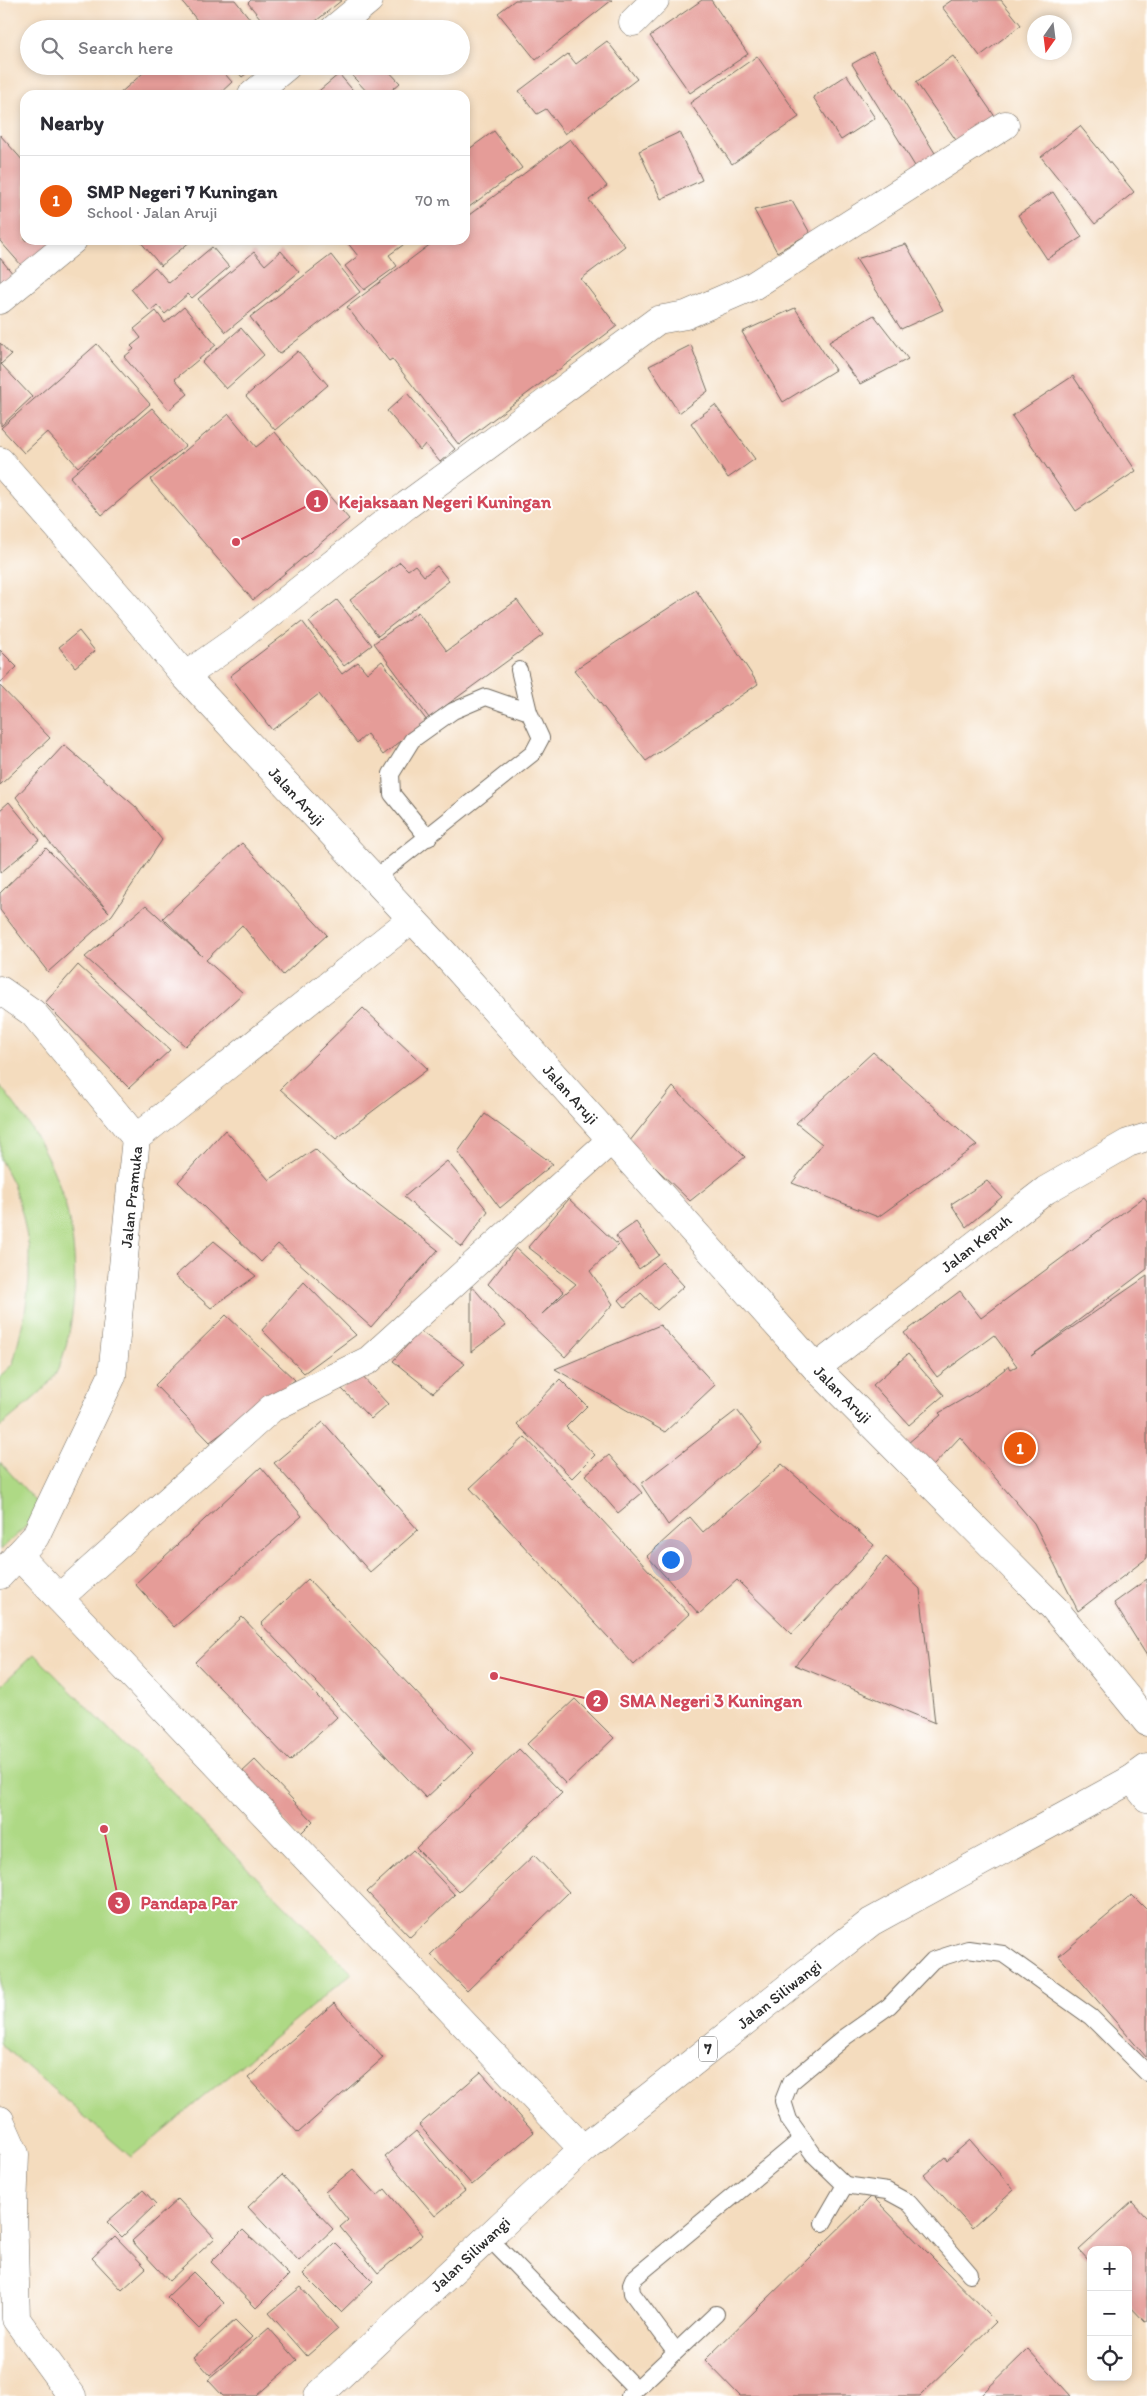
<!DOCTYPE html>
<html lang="en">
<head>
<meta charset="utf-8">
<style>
	:root { --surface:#fff; --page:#f2f2f3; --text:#2b2b33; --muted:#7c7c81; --line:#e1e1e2; --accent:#ea580c }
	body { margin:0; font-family:Itim,sans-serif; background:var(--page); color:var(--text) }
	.controls { position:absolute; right:15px; bottom:15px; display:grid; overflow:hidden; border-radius:10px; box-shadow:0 2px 8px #0003 }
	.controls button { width:45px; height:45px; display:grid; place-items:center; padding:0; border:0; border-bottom:1px solid var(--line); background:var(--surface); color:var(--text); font:25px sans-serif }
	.compass { position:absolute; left:1027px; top:15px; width:45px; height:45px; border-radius:50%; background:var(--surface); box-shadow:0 2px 8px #0003; rotate:194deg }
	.you { position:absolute; left:670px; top:1559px; width:18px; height:18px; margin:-12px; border:4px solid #fff; border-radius:50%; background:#1a73e8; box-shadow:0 0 0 8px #1a73e833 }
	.badge { display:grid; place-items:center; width:32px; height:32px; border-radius:50%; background:var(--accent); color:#fff; font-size:16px; font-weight:700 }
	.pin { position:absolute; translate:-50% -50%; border:2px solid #fff; box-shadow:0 1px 5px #0006 }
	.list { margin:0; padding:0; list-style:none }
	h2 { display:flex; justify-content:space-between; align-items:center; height:65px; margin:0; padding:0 20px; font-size:21px }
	h2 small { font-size:16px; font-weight:400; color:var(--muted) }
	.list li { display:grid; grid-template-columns:32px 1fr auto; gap:15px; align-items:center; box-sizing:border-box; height:90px; padding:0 20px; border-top:1px solid var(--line) }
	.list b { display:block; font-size:19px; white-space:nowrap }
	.list p { margin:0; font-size:16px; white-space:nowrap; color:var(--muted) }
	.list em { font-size:16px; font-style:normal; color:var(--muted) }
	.icon { flex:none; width:28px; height:28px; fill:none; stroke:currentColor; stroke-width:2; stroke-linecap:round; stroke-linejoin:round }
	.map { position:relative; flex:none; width:1147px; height:2396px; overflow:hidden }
	.search { position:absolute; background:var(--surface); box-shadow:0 2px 8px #0003; left:20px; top:20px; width:450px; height:55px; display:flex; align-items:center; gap:12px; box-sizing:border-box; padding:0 18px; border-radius:28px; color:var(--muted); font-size:19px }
	.panel { position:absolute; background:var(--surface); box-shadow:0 2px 8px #0003; left:20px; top:90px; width:450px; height:155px; border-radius:15px }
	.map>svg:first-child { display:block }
	.green { fill:#aed985; stroke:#6c8258 }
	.building { fill:#e59c98 }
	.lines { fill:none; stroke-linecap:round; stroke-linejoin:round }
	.lane-casing { stroke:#71695e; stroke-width:18 }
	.street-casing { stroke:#71695e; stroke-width:29 }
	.secondary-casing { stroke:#71695e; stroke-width:29 }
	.primary-casing { stroke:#71695e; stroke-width:29 }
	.lane { stroke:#fff; stroke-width:16 }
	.street { stroke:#fff; stroke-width:28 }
	.secondary { stroke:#fff; stroke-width:28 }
	.primary { stroke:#fff; stroke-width:28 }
	.labels { text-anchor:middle; stroke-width:4; stroke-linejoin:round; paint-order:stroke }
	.shield { fill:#fff; stroke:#6b6b6b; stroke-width:1 }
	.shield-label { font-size:15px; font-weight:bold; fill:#2b2b2b }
	.street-label { font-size:16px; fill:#2b2b2b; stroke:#fff }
	.leader { fill:none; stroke:#d1495b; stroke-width:2 }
	.callout-dot { fill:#d1495b; stroke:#fff; stroke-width:2 }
	.mark-label { font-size:15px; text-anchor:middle; font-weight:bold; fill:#fff }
	.callout-label { font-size:18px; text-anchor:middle; font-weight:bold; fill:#d1495b; stroke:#fff; stroke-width:4; stroke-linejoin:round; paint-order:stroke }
</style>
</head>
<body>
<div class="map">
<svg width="1147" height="2396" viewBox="0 0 1147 2396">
	<rect width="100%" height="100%" fill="#fff"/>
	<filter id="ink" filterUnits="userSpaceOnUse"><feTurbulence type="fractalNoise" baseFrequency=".02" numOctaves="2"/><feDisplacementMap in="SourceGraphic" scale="10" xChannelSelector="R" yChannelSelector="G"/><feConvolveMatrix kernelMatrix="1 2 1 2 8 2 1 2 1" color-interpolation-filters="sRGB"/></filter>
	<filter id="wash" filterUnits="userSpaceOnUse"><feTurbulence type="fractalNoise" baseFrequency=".0096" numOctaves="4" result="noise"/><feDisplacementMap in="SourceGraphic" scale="20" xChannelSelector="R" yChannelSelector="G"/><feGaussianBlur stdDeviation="1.12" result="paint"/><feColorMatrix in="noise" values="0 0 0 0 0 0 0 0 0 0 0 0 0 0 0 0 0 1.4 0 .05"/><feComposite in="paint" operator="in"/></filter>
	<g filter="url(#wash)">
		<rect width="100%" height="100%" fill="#f4dcbe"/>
		<!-- green -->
		<g class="green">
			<path d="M0 1086C58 1155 85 1230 71 1321 69 1336 62 1366 53 1378 43 1393 14 1414 0 1427V1376L13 1364 25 1313 29 1281V1248L23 1216 13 1184 0 1159Z"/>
			<polygon points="0,1462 44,1510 0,1550"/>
			<polygon points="34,1654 352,1973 131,2157 0,2043 0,1686"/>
		</g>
		<g id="blocks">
			<!-- building -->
			<g class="building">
				<polygon points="181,0 235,0 258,29 204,29"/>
				<polygon points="251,0 342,0 306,29 269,29 248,3"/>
				<polygon points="515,0 612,0 536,60 498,13"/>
				<polygon points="702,0 711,0 748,54 690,93 650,36"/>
				<polygon points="952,0 1001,0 1021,25 980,56 942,7"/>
				<polygon points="607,41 637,79 565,134 546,109 537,114 519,91 568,54 576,64"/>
				<polygon points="873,52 938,158 918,171 852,64"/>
				<polygon points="757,56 799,117 732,164 690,103"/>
				<polygon points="953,56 998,121 960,146 916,82"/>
				<polygon points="151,66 218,66 232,82 218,95 118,95"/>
				<polygon points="233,66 256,66 242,77"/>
				<polygon points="343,66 384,66 400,83 386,95 370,95"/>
				<polygon points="339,74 357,95 314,95"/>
				<polygon points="847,75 875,118 841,140 813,97"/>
				<polygon points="1080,126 1134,192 1095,224 1041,157"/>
				<polygon points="494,131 522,168 465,210 465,152"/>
				<polygon points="680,132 702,180 661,199 639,151"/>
				<polygon points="0,135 25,163 25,240 67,240 29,274 0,241"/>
				<polygon points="570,139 607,186 589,200 625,246 581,279 617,326 459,445 392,359 389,361 347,307 436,240 465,240 465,218"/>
				<polygon points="1053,192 1082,237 1047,259 1018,215"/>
				<polygon points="792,201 810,233 777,252 754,210"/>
				<polygon points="139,240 192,240 161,266"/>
				<polygon points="350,240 410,240 389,255 397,266 364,290 345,266 358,256 347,242"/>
				<polygon points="906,244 943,310 901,329 856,259"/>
				<polygon points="212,247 229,267 192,298 188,294 165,314 157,305 150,311 131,289 155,267 169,283"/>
				<polygon points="281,251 299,272 226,332 198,299 254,252 265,265"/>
				<polygon points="331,255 360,292 279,354 250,317"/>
				<polygon points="0,258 13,274 0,286"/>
				<polygon points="184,307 216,345 175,379 188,394 169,410 124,357 134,349 131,346 141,338 134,329 156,311 165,323"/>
				<polygon points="795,308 835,370 783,402 742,332"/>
				<polygon points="874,315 908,359 860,384 829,342"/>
				<polygon points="241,328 264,355 226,389 202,362"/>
				<polygon points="0,343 11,355 1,364 32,397 1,426"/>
				<polygon points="97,344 150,404 78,467 47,432 24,453 1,428"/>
				<polygon points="691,345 708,391 679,413 649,366"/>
				<polygon points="298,351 328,385 275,430 246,396"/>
				<polygon points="1073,376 1136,471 1076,511 1012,416"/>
				<polygon points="407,393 455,449 440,462 425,444 420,450 387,411"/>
				<polygon points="715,405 755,459 728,478 691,423"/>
				<polygon points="152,408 185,446 102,515 70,477"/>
				<polygon points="229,414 256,447 275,432 349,519 253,600 150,480"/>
				<polygon points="400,562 408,570 415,565 424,576 437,566 449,581 378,636 350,600"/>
				<polygon points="696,590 758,684 646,761 574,670"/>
				<polygon points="337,600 372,645 344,666 309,622"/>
				<polygon points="517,600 543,635 429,718 374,643 418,612 447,651"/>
				<polygon points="302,621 342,674 358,662 367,673 382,661 427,721 383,755 367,734 357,743 319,694 272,730 230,676"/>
				<polygon points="79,631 95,651 75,667 59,647"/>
				<polygon points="0,650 17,667 0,683"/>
				<polygon points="0,686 50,738 0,785"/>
				<polygon points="64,745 136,807 162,840 112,915 48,972 0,910 0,893 46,848 109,912 49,842 16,797"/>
				<polygon points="9,802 40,840 0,873 0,810"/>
				<polygon points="242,843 327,935 283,975 242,925 206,960 243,993 185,1046 85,957 146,905 202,956 163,918"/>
				<polygon points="78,965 170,1050 129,1088 45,1003"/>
				<polygon points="363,1008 428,1069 336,1139 280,1089"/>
				<polygon points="873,1052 977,1145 878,1217 792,1183 822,1144 796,1123"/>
				<polygon points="673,1087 745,1157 690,1201 629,1142"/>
				<polygon points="485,1114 553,1164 500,1208 458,1152"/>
				<polygon points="225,1130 269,1180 315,1149 347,1180 438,1250 371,1327 278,1244 261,1262 178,1182"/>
				<polygon points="447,1161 488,1211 462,1247 404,1197"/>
				<polygon points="987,1181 1002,1197 966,1227 951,1204"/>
				<polygon points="1144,1197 1147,1201 1147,1269 1031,1356 1147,1276 1147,1558 1078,1611 1034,1523 960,1437 933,1466 908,1443 941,1415 939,1413 972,1394 1009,1366 1011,1369 1017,1366 994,1335 937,1377 904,1333 960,1291 981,1318"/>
				<polygon points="569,1199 618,1245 590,1271 613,1304 565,1357 488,1284 516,1248 564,1292 542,1314 576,1284 528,1247"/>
				<polygon points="636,1222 659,1255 639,1269 616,1236"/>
				<polygon points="214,1241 256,1276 211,1308 175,1276"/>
				<polygon points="662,1262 684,1286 657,1310 641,1293 625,1307 619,1300"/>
				<polygon points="304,1282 356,1335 304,1373 262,1330"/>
				<polygon points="471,1285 506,1326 471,1352"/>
				<polygon points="226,1315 295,1380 210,1442 155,1385"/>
				<polygon points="660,1325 715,1385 665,1432 555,1369"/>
				<polygon points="420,1331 465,1364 433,1393 393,1361"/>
				<polygon points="908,1354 944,1395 909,1425 873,1385"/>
				<polygon points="359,1373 388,1404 371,1419 342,1389"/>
				<polygon points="560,1379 587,1406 566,1427 595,1455 572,1478 517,1424"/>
				<polygon points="737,1410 762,1443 668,1525 641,1484"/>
				<polygon points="323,1422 418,1530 370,1572 274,1463"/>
				<polygon points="525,1437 689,1614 634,1665 470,1488"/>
				<polygon points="609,1455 642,1493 618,1513 585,1475"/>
				<polygon points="782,1464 874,1545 792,1634 737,1580 699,1614 647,1556 690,1517 703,1532"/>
				<polygon points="261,1467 302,1516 174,1627 135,1584"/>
				<polygon points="886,1557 920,1589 935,1723 795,1665"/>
				<polygon points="308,1579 474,1753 426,1798 261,1624"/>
				<polygon points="1147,1579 1147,1656 1114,1603"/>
				<polygon points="242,1617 337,1717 290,1761 195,1662"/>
				<polygon points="575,1699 614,1738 566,1784 527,1744"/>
				<polygon points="519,1749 562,1793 459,1892 416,1848"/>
				<polygon points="255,1760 313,1821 298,1836 240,1774"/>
				<polygon points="413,1850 455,1895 410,1937 367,1892"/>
				<polygon points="534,1855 569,1892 467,1991 431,1954"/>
				<polygon points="1132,1895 1147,1910 1147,2058 1059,1956"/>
				<polygon points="334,2003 383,2058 298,2133 248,2078"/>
				<polygon points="481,2072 534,2132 472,2185 419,2125"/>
				<polygon points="416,2131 465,2191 435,2216 385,2157"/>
				<polygon points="970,2140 1014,2190 972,2228 924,2175 945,2157 947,2160"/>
				<polygon points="353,2169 377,2196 385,2189 423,2235 378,2273 340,2227 348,2220 325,2192"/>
				<polygon points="282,2175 333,2229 299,2261 248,2207"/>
				<polygon points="143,2190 156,2204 122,2237 107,2222"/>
				<polygon points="872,2196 996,2322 920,2396 740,2396 705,2360"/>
				<polygon points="178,2199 215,2238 169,2281 132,2241"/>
				<polygon points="1132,2202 1147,2218 1147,2321 1145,2322 1128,2304 1128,2250 1091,2250 1091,2263 1079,2250"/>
				<polygon points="243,2230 289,2275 256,2308 211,2262"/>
				<polygon points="115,2236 146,2268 122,2290 92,2258"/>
				<polygon points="335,2243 373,2281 341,2312 303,2274"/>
				<polygon points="193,2272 224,2303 199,2329 167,2297"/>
				<polygon points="301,2287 338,2329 307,2356 269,2313"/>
				<polygon points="235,2320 252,2337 210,2375 194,2357"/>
				<polygon points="269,2328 297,2360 256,2396 223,2396 208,2380"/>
				<polygon points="1028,2349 1071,2396 980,2396"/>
			</g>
		</g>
	</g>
	<g filter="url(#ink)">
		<use href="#blocks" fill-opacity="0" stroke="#71695e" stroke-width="1"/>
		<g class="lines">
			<defs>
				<g id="lane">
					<polyline points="428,838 392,794 391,774 412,740 453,711 486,697 529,712"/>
					<polyline points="374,879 533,753 541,738 529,712 519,670"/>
					<polyline points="845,2185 887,2191 909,2203 970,2274"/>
					<polyline points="823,2223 845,2185 814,2155 789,2120 783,2101 790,2083 845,2037 889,2006 933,1960 968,1949 1003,1954 1091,2017 1147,2073"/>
					<polyline points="488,2237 636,2389"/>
					<polyline points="675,2351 632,2293 631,2284 633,2279 802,2139"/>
					<polyline points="629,2396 716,2314"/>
				</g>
				<g id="street">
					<polyline points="633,22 655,0"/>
					<polyline points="334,29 369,0"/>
					<polyline points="252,95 287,66"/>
					<polyline points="0,300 73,240"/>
					<polyline points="185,676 239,638 407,505 658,320 686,315 753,286 1005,125"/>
					<polyline points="0,990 33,1013 136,1138"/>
					<polyline points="816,1368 1046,1190 1128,1143 1147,1137"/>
					<polyline points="18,1555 583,2149"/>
					<polyline points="0,1575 35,1537 112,1376 136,1138 412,919"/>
					<polyline points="59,1598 272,1408 369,1360 611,1140"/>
					<polyline points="1132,1779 1147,1798"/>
					<polyline points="0,2120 15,2154 13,2210 16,2319 72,2396"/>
				</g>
				<polyline id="secondary" points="0,461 126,605 185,676 442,951 816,1368 1054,1608 1147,1722"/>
				<polyline id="primary" points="318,2396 583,2149 871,1922 1132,1779 1147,1768"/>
			</defs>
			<!-- lane casing -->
			<use href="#lane" class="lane-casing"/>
			<!-- street casing -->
			<use href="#street" class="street-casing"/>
			<!-- secondary casing -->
			<use href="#secondary" class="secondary-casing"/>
			<!-- primary casing -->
			<use href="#primary" class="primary-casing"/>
			<!-- lane -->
			<use href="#lane" class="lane"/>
			<!-- street -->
			<use href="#street" class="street"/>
			<!-- secondary -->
			<use href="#secondary" class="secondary"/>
			<!-- primary -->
			<use href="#primary" class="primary"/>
		</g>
	</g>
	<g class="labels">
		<!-- shield labels -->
		<rect class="shield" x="699" y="2036.5" width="18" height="25" rx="4"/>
		<g class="shield-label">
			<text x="708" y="2054">7</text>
		</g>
		<!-- street labels -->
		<g class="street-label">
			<text transform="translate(297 796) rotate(47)" y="6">Jalan Aruji</text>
			<text transform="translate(571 1094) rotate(48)" y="6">Jalan Aruji</text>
			<text transform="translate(131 1197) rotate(-84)" y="6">Jalan Pramuka</text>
			<text transform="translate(976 1243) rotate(-38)" y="6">Jalan Kepuh</text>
			<text transform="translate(843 1394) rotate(45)" y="6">Jalan Aruji</text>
			<text transform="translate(779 1994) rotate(-38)" y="6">Jalan Siliwangi</text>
			<text transform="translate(470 2254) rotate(-43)" y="6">Jalan Siliwangi</text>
		</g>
	</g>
	<!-- callouts -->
	<path class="leader" d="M236 542L317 501M494 1676L597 1701M104 1829L119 1903"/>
	<g class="callout-dot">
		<circle cx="236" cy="542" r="5"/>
		<circle cx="494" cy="1676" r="5"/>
		<circle cx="104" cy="1829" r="5"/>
		<circle cx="317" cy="501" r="12"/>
		<circle cx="597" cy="1701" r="12"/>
		<circle cx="119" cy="1903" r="12"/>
	</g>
	<g class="mark-label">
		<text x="317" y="507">1</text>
		<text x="597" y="1706">2</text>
		<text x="119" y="1908">3</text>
	</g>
	<g class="callout-label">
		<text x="445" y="508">Kejaksaan Negeri Kuningan</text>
		<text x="711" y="1707">SMA Negeri 3 Kuningan</text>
		<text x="189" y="1909">Pandapa Par</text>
	</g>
</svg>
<div class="controls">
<button>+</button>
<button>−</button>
<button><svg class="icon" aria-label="locate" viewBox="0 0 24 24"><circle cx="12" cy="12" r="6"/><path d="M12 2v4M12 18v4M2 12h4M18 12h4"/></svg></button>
</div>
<svg class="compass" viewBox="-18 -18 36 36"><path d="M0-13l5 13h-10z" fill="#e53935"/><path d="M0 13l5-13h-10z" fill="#7c7c81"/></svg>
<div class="you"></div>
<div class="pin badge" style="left:1020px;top:1448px">1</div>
<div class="search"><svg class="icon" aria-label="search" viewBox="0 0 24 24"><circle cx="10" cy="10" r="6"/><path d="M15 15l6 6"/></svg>Search here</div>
<section class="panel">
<h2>Nearby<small></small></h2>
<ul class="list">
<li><span class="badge">1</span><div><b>SMP Negeri 7 Kuningan</b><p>School · Jalan Aruji</p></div><em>70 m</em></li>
</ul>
</section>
</div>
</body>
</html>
